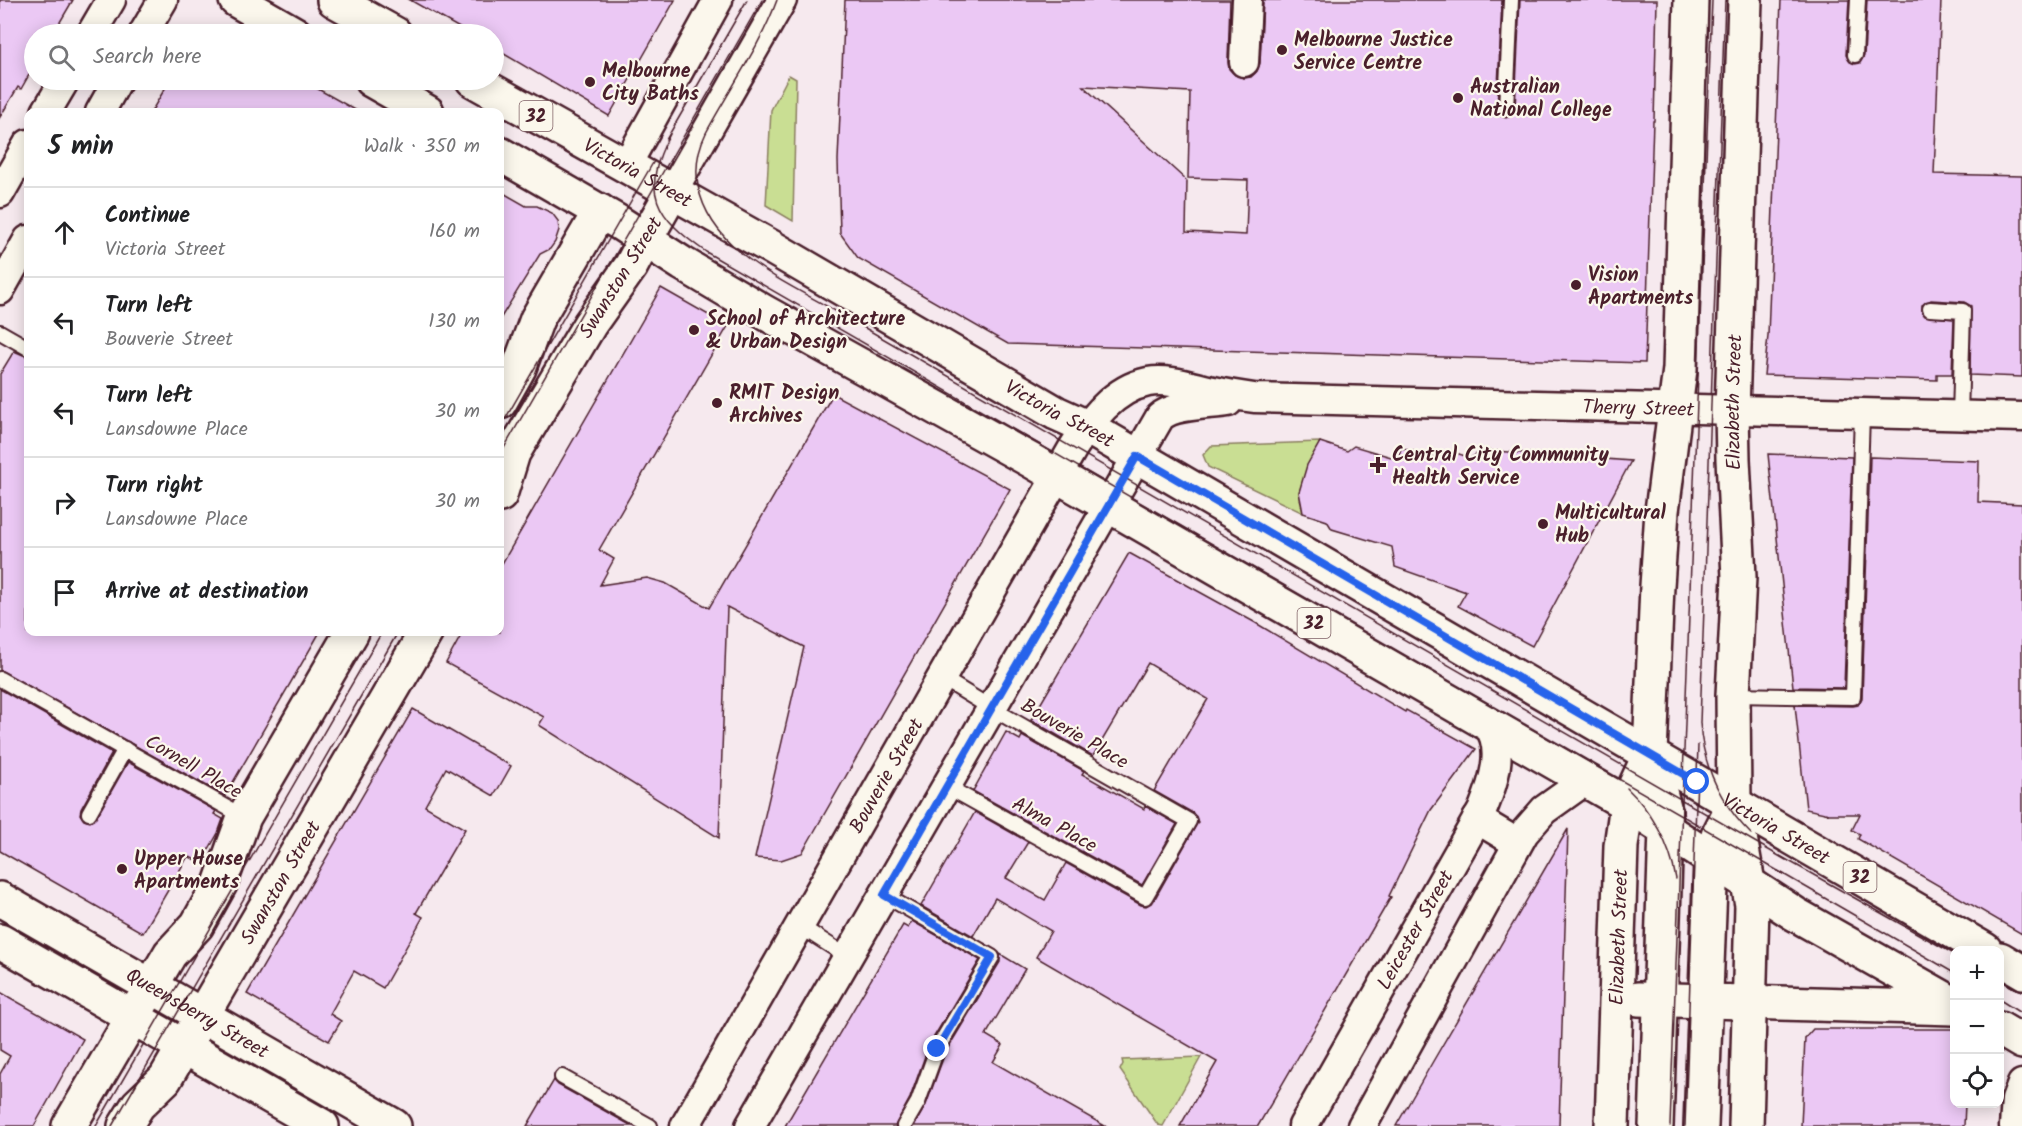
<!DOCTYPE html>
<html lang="en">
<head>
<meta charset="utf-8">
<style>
	:root { --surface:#fff; --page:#f6f6f6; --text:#202124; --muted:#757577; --line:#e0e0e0 }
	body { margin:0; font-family:Kalam,sans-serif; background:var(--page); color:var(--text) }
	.controls { position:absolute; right:18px; bottom:18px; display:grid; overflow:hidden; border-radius:12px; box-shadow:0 3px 15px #0003 }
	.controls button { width:54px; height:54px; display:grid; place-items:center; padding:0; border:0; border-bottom:2px solid var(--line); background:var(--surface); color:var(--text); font:30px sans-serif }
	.stop { position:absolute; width:18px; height:18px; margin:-14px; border:4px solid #2563eb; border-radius:50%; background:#fff }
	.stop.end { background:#2563eb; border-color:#fff; box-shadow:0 2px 6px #0008 }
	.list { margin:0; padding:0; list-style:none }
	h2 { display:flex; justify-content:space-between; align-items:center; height:78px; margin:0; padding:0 24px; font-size:26px }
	h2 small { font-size:20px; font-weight:400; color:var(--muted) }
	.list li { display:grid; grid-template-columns:39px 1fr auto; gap:18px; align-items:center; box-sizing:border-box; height:90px; padding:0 24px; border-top:2px solid var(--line) }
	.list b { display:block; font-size:22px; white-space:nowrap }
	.list p { margin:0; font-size:20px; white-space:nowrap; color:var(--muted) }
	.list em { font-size:20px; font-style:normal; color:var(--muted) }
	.icon { flex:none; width:33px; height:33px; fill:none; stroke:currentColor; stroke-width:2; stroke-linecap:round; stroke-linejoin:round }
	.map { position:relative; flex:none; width:2022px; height:1126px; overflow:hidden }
	.search { position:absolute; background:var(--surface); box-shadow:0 3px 15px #0003; left:24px; top:24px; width:480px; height:66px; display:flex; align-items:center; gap:15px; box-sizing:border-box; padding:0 21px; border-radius:33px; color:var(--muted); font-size:22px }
	.panel { position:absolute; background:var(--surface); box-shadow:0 3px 15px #0003; left:24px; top:108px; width:480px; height:528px; border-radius:12px }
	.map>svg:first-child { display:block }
	.green { fill:#c9de93; stroke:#8a7e5f; stroke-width:1.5 }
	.building { fill:#ebc8f4; stroke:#4a1f2b; stroke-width:1.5; fill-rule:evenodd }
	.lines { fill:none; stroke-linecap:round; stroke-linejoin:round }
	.lane-casing { stroke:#4a1f2b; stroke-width:18 }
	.street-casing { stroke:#4a1f2b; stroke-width:33 }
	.secondary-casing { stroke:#4a1f2b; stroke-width:38 }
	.primary-casing { stroke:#4a1f2b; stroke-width:38 }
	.lane { stroke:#fbf7ec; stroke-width:14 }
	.street { stroke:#fbf7ec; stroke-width:28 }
	.secondary { stroke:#fbf7ec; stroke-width:33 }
	.primary { stroke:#fbf7ec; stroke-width:33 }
	.tram { stroke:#4a1f2b; stroke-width:1.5 }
	.route { stroke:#2563eb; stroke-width:8 }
	.poi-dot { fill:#4a1f2b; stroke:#fbf7ec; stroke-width:2 }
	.labels { text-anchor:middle; stroke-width:4.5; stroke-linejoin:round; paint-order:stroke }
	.shield { fill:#fbf7ec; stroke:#7f6065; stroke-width:1.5 }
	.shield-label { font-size:18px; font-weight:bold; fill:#4a1f2b }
	.poi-label { font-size:20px; font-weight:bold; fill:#4a1f2b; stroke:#fbf7ec; text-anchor:start }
	.street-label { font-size:20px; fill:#4a1f2b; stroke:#fbf7ec }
</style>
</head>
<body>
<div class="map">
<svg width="2022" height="1126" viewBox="0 0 2022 1126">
	<rect width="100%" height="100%" fill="#f6e9ee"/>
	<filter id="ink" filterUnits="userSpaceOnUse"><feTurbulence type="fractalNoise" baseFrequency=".0167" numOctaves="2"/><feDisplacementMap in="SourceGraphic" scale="12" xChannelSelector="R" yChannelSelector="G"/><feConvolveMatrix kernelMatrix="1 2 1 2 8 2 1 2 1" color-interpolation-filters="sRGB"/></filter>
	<g filter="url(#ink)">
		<!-- green -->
		<g class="green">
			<polygon points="789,75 796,79 793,221 766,205 771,110"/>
			<polygon points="1320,442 1299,492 1303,513 1208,467 1203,455 1211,446"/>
			<polygon points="1201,1057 1163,1126 1158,1125 1120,1070 1123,1064 1122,1060"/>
		</g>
		<!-- building -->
		<g class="building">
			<polygon points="0,0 73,0 53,34 34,34 34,66 21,89 18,87 0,117"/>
			<polygon points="410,0 675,0 609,116 494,48 494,34 470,34"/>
			<path d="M845 0H1230L1228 62 1229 69 1235 75 1244 78 1251 77 1257 71 1260 63 1263 0H1502L1497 109 1501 116 1506 118 1513 114 1515 109 1520 0H1657L1654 121H1653L1645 363 1008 344 858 258 840 233 838 160ZM1083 86 1190 92 1188 178 1248 180 1246 235 1186 232 1187 181Z"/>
			<polygon points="1781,0 1849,0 1846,55 1850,62 1855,64 1860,63 1864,56 1867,0 1941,0 1934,174 2022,176 2022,377 1970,375 1971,306 1964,302 1931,300 1922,305 1922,312 1925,316 1954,319 1952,374 1937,374 1937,380 1764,375 1768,336"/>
			<polygon points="170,80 302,80 359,112 151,112"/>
			<polygon points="500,191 526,206 537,206 552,213 558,221 559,230 555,242 550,249 540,254 500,319"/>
			<polygon points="661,288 728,326 599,550 614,559 600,585 647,578 665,583 709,608 833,394 1010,489 802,853 781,860 755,858 804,647 727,607 719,838 539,725 544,717 446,663 463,632 500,632 500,567"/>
			<polygon points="14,351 28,357 28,632 320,632 225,796 0,670 0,374"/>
			<polygon points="1320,442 1347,451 1354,446 1398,459 1401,448 1437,458 1450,451 1471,458 1482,450 1631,461 1532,646 1458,606 1466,592 1395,567 1392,547 1332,529 1327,521 1303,513 1299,492 1307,465"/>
			<polygon points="1768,454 1852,457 1844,688 1793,687"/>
			<polygon points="1870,457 1979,461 1978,502 2022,504 2022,934 1858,839 1860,834 1852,830 1860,814 1829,814 1806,809 1795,705 1853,706 1858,705 1862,698"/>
			<polygon points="1129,553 1254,622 1405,712 1406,710 1476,749 1431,810 1389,896 1391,897 1258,1126 1180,1126 1217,1062 1036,957 1051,931 995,898 973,936 921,906 975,812 1028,842 1006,878 1045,900 1066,863 1141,905 1146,906 1153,902 1198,822 1193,813 1154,791 1208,699 1148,663 1093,756 1031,720"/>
			<polygon points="0,689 112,753 81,809 80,814 84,820 90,822 96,818 128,762 216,811 214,814 223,819 218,833 201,863 188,856 143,933 0,851"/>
			<polygon points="413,709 511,766 494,796 446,768 425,806 465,829 416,913 423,917 383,988 354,971 330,1014 341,1021 329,1041 247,994"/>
			<polygon points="1006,732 1020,740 1022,736 1084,771 1082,774 1144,809 1145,806 1177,824 1142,885 973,791"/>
			<polygon points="1568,829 1559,1126 1396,1126 1432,1063"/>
			<polygon points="912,921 980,960 929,1045 910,1098 895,1126 785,1126 903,925 908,928"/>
			<polygon points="1000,954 1025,969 986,1035 1003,1045 993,1062 1105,1126 914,1126 926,1105 945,1053 1000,962"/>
			<polygon points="0,992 83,1039 34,1126 0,1126 0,1074 10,1056 0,1050"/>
			<polygon points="1813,1029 1954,1029 1954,1104 1965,1104 1964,1126 1801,1126 1805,1038"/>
			<polygon points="554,1080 558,1085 632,1126 527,1126"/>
		</g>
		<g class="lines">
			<defs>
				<g id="lane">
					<polyline points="1855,55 1858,0"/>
					<polyline points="1506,109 1511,0"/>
					<polyline points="1930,309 1963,311 1960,416"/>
					<polyline points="0,332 28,348"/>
					<polyline points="942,678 991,708 1189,821 1145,897 946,786"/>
					<polyline points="0,679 244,817"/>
					<polyline points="1733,695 1853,697 1862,414"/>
					<polyline points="89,813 125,749"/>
					<polyline points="884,895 992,957 937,1049 918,1102 904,1126"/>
					<polyline points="800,926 848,957"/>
					<polyline points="562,1077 650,1126"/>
				</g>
				<g id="street">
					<polyline points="91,34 111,0"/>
					<polyline points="143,34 163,0"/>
					<polyline points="1244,62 1247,0"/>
					<polyline points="46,112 65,80"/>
					<polyline points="100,112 118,80"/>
					<polyline points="626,166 718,0"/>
					<polyline points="672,192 782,0"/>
					<polyline points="0,193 28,144"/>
					<polyline points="0,290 28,240"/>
					<polyline points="1477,819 1517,843"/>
					<path id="s1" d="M685 1126 1073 448C1091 420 1113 389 1148 382 1169 378 1193 387 1213 391 1226 394 1240 396 1254 398L2022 417"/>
					<path d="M750 1126 1160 417C1174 404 1209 405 1228 402"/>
					<path id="s2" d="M1303 1126 1482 811C1493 784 1506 749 1487 723"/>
					<polyline points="1362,1126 1524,833 1544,810 1586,780"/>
					<polyline points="2014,1126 2016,1100 2022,1084"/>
				</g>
				<g id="secondary">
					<polyline points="500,402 519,368 537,319 600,211"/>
					<polyline points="500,495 513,453 590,324 631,266 645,240"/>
					<polyline points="1650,754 1657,586 1662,511 1680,369 1691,0"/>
					<path id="s3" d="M1734 804 1733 695 1739 577 1733 459 1732 411 1745 0"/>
					<path id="s4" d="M0 899 394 1126"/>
					<polyline points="0,941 322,1126"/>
					<polyline points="69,1126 170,954 197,925 220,884 244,817 352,632"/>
					<path id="s5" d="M125 1126 138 1105 165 1079 426 632"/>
				</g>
				<g id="primary">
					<polyline points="236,0 295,34"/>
					<polyline points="334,0 395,34"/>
					<polyline points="371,80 427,112"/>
					<path id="s6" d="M473 80 771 247 1056 413 1087 427 1985 950"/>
					<polyline points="500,154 618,222 683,264 764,312 1030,460 1627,804 1795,914 1954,1004"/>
					<polyline points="645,240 672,192"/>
					<polyline points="1650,754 1665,811 1666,829 1656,1126"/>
					<polyline points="1734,804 1752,905 1746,1126"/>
					<polyline points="2000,959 2022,972"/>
					<polyline points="1638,999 1954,1008"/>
					<polyline points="2000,1029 2022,1042"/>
					<path id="s7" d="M1612 1126 1621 846 1627 804 1650 754"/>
					<polyline points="1701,1126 1711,859 1718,836 1734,804"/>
				</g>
			</defs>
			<!-- lane casing -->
			<use href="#lane" class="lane-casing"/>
			<!-- street casing -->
			<use href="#street" class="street-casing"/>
			<!-- secondary casing -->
			<use href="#secondary" class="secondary-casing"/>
			<!-- primary casing -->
			<use href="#primary" class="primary-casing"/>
			<!-- lane -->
			<use href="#lane" class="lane"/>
			<!-- street -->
			<use href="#street" class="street"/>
			<!-- secondary -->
			<use href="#secondary" class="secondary"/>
			<!-- primary -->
			<use href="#primary" class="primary"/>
			<!-- tram -->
			<g class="tram">
				<path d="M777 0C760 47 730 88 706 133 698 149 695 167 698 186 711 252 786 282 839 313L1786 860"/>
				<path d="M1725 0 1700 723C1703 766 1721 804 1751 834"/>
				<path d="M670 134C640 191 655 217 706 252L1785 875"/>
				<polyline points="666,140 747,0"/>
				<polyline points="500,428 654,161"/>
				<polyline points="500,455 762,0"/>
				<path d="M1627 788C1652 812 1670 844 1676 879"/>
				<polyline points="1780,856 1954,954"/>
				<polyline points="1778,871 1954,973"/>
				<polyline points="2000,978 2022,991"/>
				<polyline points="2000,1000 2022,1014"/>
				<polyline points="96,1126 382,632"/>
				<polyline points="112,1126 398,632"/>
				<polyline points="1670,1126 1712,0"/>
				<polyline points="1685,1126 1698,745"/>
			</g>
		</g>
	</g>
	<g class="lines" filter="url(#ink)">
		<!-- route -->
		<polyline class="route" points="937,1049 992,957 884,895 1137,456 1697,782"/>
	</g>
	<!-- markers -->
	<g class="poi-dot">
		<circle cx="1282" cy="50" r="6"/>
		<circle cx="590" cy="82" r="6"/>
		<circle cx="1458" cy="98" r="6"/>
		<circle cx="1576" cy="285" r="6"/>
		<circle cx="694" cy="330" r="6"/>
		<circle cx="717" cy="403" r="6"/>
		<path d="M1375 456h6v6h6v6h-6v6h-6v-6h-6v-6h6z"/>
		<circle cx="1543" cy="524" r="6"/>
		<circle cx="122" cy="869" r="6"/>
	</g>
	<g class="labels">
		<!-- shield labels -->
		<g class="shield">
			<rect x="519.5" y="101" width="33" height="30" rx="4.5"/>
			<rect x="1297.5" y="608" width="33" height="30" rx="4.5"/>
			<rect x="1843.5" y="862" width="33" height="30" rx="4.5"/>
		</g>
		<g class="shield-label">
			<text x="536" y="122">32</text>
			<text x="1314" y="629">32</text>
			<text x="1860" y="883">32</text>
		</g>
		<!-- poi labels -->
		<g class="poi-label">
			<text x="1294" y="46">Melbourne Justice<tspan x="1294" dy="23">Service Centre</tspan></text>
			<text x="602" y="77">Melbourne<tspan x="602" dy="23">City Baths</tspan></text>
			<text x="1470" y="93">Australian<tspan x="1470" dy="23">National College</tspan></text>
			<text x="1588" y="281">Vision<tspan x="1588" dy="23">Apartments</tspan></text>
			<text x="706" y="325">School of Architecture<tspan x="706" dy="23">&amp; Urban Design</tspan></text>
			<text x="729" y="399">RMIT Design<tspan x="729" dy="23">Archives</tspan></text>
			<text x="1392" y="461">Central City Community<tspan x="1392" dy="23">Health Service</tspan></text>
			<text x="1555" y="519">Multicultural<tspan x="1555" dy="23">Hub</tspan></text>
			<text x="134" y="865">Upper House<tspan x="134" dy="23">Apartments</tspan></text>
		</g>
		<!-- street labels -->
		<g class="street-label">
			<text dy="7" stroke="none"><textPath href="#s6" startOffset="189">Victoria Street</textPath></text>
			<text transform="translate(620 277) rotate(-58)" y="7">Swanston Street</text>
			<text dy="7" stroke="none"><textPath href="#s3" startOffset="402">Elizabeth Street</textPath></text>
			<text dy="7" stroke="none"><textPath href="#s1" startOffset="1376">Therry Street</textPath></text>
			<text dy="7" stroke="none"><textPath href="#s6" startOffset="675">Victoria Street</textPath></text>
			<text transform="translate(1075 733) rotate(30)" y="7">Bouverie Place</text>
			<text transform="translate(194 766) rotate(30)" y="7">Cornell Place</text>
			<text dy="7" stroke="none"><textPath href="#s1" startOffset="404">Bouverie Street</textPath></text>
			<text transform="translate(1055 824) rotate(29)" y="7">Alma Place</text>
			<text dy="7" stroke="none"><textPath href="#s6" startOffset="1503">Victoria Street</textPath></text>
			<text dy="7" stroke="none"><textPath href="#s5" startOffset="290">Swanston Street</textPath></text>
			<text dy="7" stroke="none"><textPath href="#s2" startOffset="226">Leicester Street</textPath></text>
			<text dy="7" stroke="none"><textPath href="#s7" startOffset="189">Elizabeth Street</textPath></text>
			<text dy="7" stroke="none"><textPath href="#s4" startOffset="228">Queensberry Street</textPath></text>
		</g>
	</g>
</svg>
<div class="controls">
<button>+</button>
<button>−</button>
<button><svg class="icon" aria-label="locate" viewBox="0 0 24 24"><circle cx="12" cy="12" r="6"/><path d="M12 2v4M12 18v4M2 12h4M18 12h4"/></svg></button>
</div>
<div class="stop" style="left:1697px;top:782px"></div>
<div class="stop end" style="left:937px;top:1049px"></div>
<div class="search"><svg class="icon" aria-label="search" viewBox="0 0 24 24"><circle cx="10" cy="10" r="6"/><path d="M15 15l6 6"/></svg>Search here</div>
<section class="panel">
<h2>5 min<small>Walk · 350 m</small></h2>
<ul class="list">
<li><svg class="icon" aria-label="ahead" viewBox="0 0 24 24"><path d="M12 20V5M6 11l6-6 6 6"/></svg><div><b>Continue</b><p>Victoria Street</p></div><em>160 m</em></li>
<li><svg class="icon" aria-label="left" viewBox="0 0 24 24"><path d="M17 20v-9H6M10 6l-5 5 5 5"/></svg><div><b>Turn left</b><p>Bouverie Street</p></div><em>130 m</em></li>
<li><svg class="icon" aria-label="left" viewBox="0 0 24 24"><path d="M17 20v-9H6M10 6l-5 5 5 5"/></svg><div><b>Turn left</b><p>Lansdowne Place</p></div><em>30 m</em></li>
<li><svg class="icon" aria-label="right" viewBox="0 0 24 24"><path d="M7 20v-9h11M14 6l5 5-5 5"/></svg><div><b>Turn right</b><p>Lansdowne Place</p></div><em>30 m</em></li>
<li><svg class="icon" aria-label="arrive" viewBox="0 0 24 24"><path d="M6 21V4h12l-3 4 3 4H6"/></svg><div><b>Arrive at destination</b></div></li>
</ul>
</section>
</div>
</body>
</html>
